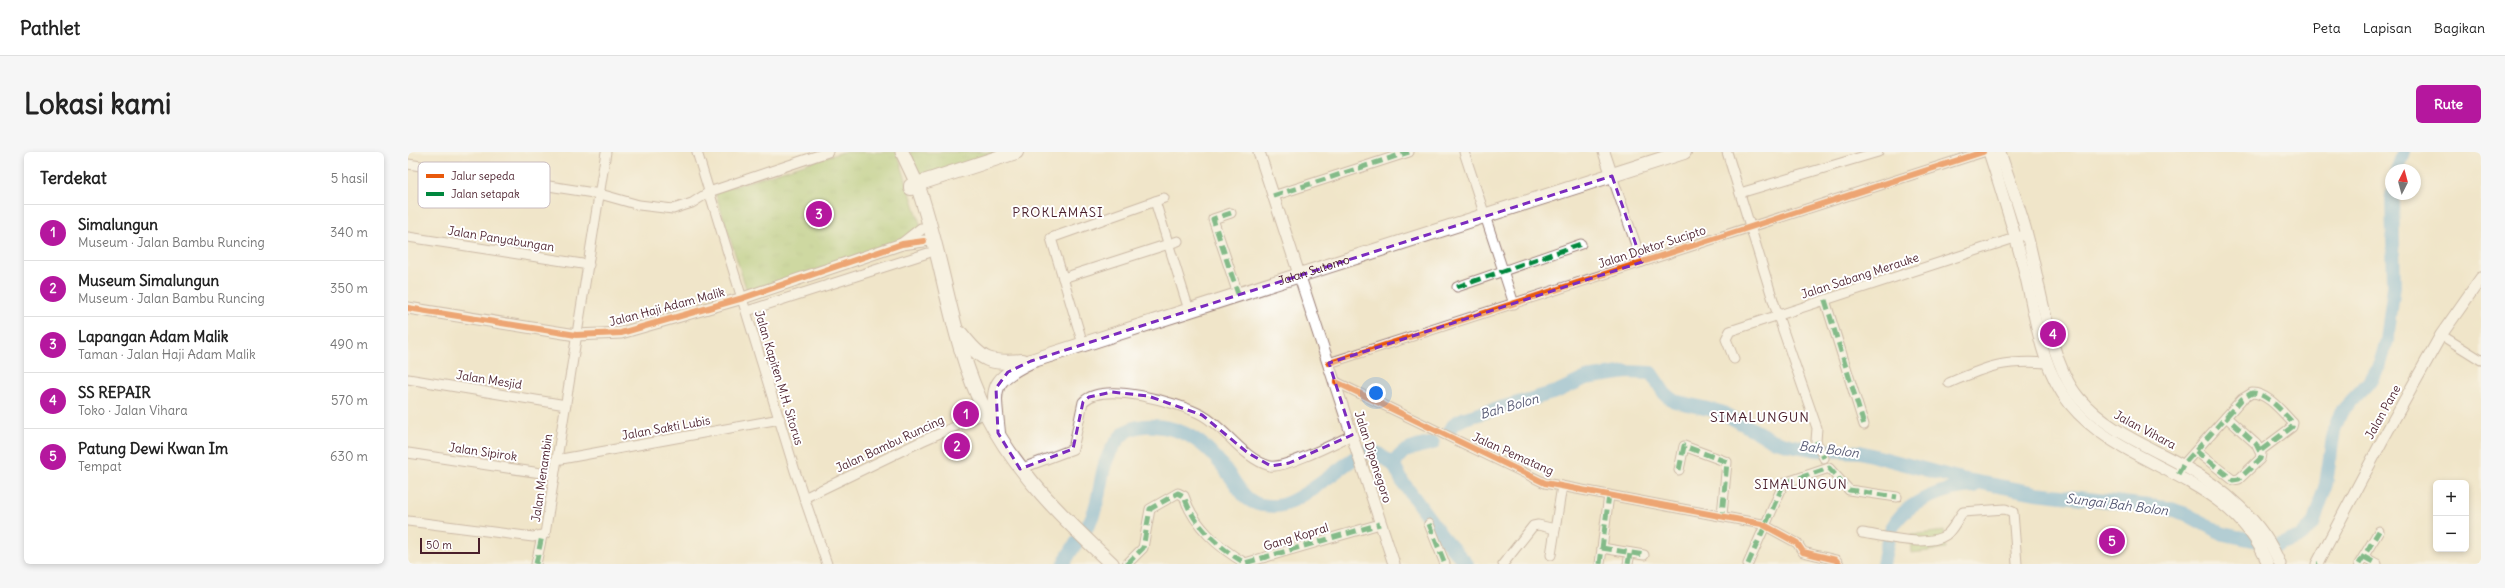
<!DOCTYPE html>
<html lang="id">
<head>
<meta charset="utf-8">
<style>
	:root { --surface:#fff; --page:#f6f6f6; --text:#222; --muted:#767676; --line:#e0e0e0; --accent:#b5179e }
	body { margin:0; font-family:Delius,sans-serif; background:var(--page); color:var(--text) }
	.controls { position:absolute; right:12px; bottom:12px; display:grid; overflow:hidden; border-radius:6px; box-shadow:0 2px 6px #0003 }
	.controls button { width:36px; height:36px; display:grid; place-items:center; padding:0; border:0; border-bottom:1px solid var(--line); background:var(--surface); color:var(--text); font:20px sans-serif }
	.compass { position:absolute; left:1977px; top:12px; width:36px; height:36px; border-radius:50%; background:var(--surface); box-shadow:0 2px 6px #0003; rotate:6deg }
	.scale { position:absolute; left:12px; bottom:10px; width:60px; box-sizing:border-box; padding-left:4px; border:2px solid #4a1f2b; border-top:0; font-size:11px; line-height:14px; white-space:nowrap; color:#4a1f2b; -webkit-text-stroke:3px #fff; paint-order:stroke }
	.you { position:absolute; left:968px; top:241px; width:14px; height:14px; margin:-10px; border:3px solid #fff; border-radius:50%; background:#1a73e8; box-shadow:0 0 0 6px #1a73e833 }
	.badge { display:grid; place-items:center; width:26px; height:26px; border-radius:50%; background:var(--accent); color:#fff; font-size:13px; font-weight:700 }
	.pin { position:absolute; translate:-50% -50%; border:2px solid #fff; box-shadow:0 1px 4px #0006 }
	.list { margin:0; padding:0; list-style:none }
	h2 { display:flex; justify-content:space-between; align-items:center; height:52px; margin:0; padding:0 16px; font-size:17px }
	h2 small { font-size:13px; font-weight:400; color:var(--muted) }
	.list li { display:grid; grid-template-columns:26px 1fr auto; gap:12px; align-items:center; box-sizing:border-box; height:56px; padding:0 16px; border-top:1px solid var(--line) }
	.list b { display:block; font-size:15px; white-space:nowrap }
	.list p { margin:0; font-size:13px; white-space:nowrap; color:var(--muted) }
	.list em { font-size:13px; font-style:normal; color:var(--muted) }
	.map { position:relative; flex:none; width:2073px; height:412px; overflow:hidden; border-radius:6px }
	header { display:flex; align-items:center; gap:24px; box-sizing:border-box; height:56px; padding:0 20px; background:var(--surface); border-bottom:1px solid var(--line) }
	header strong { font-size:19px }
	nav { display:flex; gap:22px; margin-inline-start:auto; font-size:14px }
	.intro { display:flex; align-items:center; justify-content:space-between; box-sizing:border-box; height:96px; padding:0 24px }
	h1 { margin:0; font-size:28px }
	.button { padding:10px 18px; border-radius:6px; background:var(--accent); color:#fff; font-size:14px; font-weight:700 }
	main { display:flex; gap:24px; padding:0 24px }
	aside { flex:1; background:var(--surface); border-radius:6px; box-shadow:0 2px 6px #0003 }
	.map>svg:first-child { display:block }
	.grass { fill:#a4c872; stroke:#77744e }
	.park { fill:url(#park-tufts); stroke:#77744e }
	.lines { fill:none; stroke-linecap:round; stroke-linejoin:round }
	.river { stroke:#68afdf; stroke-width:14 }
	.minor-casing { stroke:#9d827a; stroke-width:11 }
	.tertiary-casing { stroke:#9d827a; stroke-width:13 }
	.secondary-casing { stroke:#9d827a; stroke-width:15 }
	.primary-casing { stroke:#9d827a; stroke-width:16 }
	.minor { stroke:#fff; stroke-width:9 }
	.tertiary { stroke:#fff; stroke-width:11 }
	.secondary { stroke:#fff; stroke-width:13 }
	.primary { stroke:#fff; stroke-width:14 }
	.quiet { stroke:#00873e; stroke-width:5; stroke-dasharray:10 5; stroke-linecap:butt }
	.cycleway-casing { stroke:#fff; stroke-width:8 }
	.cycleway { stroke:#e8590c; stroke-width:6 }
	.marked { fill:none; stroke:#7b2cbf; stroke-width:3; stroke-dasharray:8 5; stroke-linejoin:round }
	.labels { text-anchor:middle; stroke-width:4; stroke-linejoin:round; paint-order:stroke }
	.street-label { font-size:12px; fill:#4a1f2b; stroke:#fff }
	.neighbourhood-label { font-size:13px; letter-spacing:1px; fill:#4a1f2b; stroke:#fff }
	.water-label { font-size:13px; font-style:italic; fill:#565973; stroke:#fff }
	.quarter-label { font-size:14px; letter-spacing:1px; fill:#4a1f2b; stroke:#fff }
	.key { fill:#fff; stroke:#c9bcbf; stroke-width:1 }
	.key-label { font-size:11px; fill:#4a1f2b }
</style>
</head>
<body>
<header>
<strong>Pathlet</strong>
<nav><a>Peta</a><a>Lapisan</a><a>Bagikan</a></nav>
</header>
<div class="intro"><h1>Lokasi kami</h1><a class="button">Rute</a></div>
<main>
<aside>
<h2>Terdekat<small>5 hasil</small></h2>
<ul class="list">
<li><span class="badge">1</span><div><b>Simalungun</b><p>Museum · Jalan Bambu Runcing</p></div><em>340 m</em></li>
<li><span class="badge">2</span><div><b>Museum Simalungun</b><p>Museum · Jalan Bambu Runcing</p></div><em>350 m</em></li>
<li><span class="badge">3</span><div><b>Lapangan Adam Malik</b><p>Taman · Jalan Haji Adam Malik</p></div><em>490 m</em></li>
<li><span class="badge">4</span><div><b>SS REPAIR</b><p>Toko · Jalan Vihara</p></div><em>570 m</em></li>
<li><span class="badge">5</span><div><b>Patung Dewi Kwan Im</b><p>Tempat</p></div><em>630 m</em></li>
</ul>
</aside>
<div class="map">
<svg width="2073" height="412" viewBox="0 0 2073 412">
	<defs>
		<pattern id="park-tufts" width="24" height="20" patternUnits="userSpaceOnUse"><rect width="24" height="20" fill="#a4c872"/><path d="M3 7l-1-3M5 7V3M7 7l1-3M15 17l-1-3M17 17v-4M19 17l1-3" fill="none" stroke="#8fab63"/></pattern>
	</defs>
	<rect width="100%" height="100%" fill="#fff"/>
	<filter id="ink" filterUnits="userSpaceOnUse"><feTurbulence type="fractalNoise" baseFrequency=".025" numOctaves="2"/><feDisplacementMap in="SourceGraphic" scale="8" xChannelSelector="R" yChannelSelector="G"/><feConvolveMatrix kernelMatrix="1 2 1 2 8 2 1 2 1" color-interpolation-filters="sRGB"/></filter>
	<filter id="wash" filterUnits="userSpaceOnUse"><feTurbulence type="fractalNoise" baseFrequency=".012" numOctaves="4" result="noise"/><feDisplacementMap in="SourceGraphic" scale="16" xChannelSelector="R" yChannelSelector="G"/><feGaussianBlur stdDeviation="0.9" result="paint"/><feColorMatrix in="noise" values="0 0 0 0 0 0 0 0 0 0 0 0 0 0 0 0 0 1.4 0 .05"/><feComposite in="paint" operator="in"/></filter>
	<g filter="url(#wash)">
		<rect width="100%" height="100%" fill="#f0e5c9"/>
		<!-- grass -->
		<polygon class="grass" points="1536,379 1538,397 1504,401 1503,383"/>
		<!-- park -->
		<g class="park">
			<polygon points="435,0 489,0 516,84 339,139 307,40"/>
			<polygon points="502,0 591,0 511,27"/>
		</g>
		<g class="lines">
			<!-- river -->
			<g class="river">
				<polyline points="1989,18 1996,0"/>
				<polyline points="1042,278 1047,271 1057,266 1148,240 1178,226 1219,220 1243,221 1257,242 1266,249 1313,260 1364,288 1382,293 1408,298 1452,300 1553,327 1628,341 1759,356 1778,362 1815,382 1869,393 1894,384 1906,370 1918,332 1926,278 1933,260 1963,228 1972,212 1979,188 1986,134 1984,42"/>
				<path d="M980 309 986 313C992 296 1010 295 1025 291"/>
				<path d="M656 412C663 395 677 382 684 365 696 337 689 316 709 289 718 276 732 273 746 274 784 276 805 299 825 328 830 335 836 346 845 350 851 354 861 354 868 354 890 353 936 312 955 300L969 301 986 313 994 329 1036 387 1059 412"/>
				<path d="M1475 412C1478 401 1479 386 1484 376 1498 349 1539 335 1567 334"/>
			</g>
		</g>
	</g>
	<g filter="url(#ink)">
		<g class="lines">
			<defs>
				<g id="minor">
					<polyline points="289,0 387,319 419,412"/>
					<polyline points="1056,0 1106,152"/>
					<polyline points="1319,0 1370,164 1409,276 1408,289 1416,306"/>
					<polyline points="0,12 192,42 231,53 265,57 284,51 301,40 420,0"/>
					<polyline points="1204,24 1234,110"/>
					<polyline points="1332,41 1470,0"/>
					<polyline points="865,44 1001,0"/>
					<polyline points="747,49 781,158"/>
					<polyline points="823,61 805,67 830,142"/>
					<polyline points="0,85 181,113"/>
					<polyline points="655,126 770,89"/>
					<polyline points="1049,135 1173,92"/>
					<polyline points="1417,148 1456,273"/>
					<polyline points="339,159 520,101"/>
					<polyline points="2033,183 2073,208"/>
					<polyline points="675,192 643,86 756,46"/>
					<polyline points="1326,207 1318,187 1322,179 1619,82"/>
					<polyline points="921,211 1575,0"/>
					<polyline points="0,227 158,253"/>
					<polyline points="928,230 1137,331 1354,372 1389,391 1395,400 1428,408 1431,412"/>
					<path d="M1541 231C1581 214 1595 208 1639 211"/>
					<polyline points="1788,299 1825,328 1831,327 1852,307 1853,302 1848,292 1818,265"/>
					<polyline points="0,301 146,323"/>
					<polyline points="148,308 372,267"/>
					<path d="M612 317 665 297 675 250C695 228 771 251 794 263 818 276 834 306 862 314 876 317 929 290 944 283"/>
					<polyline points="1271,318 1276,294 1319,310 1314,363"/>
					<path d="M1770 322 1775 313 1834 247 1844 241C1860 241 1874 260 1885 271L1884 275 1852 299"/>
					<polyline points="396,346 514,289 578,261"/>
					<polyline points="0,369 125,385 137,382 198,0"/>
					<polyline points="1021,372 1037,412"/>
					<path d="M1454 381C1475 384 1519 396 1538 383 1545 378 1549 367 1555 360L1597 357 1605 360 1609 412"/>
					<polyline points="1194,396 1236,403"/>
					<polyline points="1143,403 1154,334"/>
					<polyline points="1956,405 1969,412"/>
					<polyline points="128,412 134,384"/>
					<path d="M719 412 735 396 742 357 770 341 776 344C785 373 811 396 837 411L972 372"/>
					<polyline points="1095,412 1125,374 1130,373 1147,377"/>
					<polyline points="1192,412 1201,343"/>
					<polyline points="1220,412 1222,401"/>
					<polyline points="1340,412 1376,331 1421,316 1441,338 1489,345"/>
					<polyline points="1951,412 1971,379"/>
				</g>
				<g id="tertiary">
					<polyline points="851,0 986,412"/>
					<polyline points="1196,0 1204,24"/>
					<path d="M1581 0C1593 37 1605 75 1615 113 1627 159 1631 214 1662 252 1716 319 1823 320 1860 412"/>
					<path d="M1592 0C1601 28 1612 55 1619 83 1632 130 1641 211 1671 246 1699 279 1738 293 1774 313 1814 335 1855 369 1872 412"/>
					<polyline points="494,92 513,77"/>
					<polyline points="0,156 168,183 213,181 335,146 494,92 516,89"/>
					<polyline points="1909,412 1975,287 2033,183 2073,126"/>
				</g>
				<polyline id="secondary" points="494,0 509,32"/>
				<g id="primary">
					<path d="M509 32C536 106 542 190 578 261 608 321 656 367 704 412"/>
					<polyline points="503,36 503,34 509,32 608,0"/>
					<path d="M553 182C574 209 581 212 615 209"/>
					<path id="s1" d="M590 281C586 237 579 230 623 209L1276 0"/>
				</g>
			</defs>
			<!-- minor casing -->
			<use href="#minor" class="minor-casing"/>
			<!-- tertiary casing -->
			<use href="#tertiary" class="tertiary-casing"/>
			<!-- secondary casing -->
			<use href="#secondary" class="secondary-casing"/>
			<!-- primary casing -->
			<use href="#primary" class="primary-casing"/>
			<!-- minor -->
			<use href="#minor" class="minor"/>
			<!-- tertiary -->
			<use href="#tertiary" class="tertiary"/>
			<!-- secondary -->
			<use href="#secondary" class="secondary"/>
			<!-- primary -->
			<use href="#primary" class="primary"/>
			<!-- quiet -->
			<g class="quiet">
				<polyline points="865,44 1001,0"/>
				<polyline points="823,61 805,67 830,142"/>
				<polyline points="1049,135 1173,92"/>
				<polyline points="1417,148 1456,273"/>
				<polyline points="1408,289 1416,306"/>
				<polyline points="1788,299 1825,328 1831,327 1852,307 1853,302 1848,292 1818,265"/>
				<polyline points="1271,318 1276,294 1319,310 1314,363"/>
				<path d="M1770 322 1775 313 1834 247 1844 241C1860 241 1874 260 1885 271L1884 275 1852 299"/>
				<polyline points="1021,372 1037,412"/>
				<polyline points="1194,396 1236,403"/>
				<polyline points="1956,405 1969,412"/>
				<polyline points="128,412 134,384"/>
				<path d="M719 412 735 396 742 357 770 341 776 344C785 373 811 396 837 411L972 372"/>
				<polyline points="1192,412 1201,343"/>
				<polyline points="1220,412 1222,401"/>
				<polyline points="1340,412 1376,331 1421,316 1441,338 1489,345"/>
				<polyline points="1909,412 1910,412"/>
				<polyline points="1951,412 1971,379"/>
			</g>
			<defs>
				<g id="cycleway">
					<polyline points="0,156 168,183 213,181 335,146 494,92 516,89"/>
					<polyline points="921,211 1575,0"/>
					<polyline points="928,230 1137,331 1354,372 1389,391 1395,400 1428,408 1431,412"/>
				</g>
			</defs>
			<!-- cycleway casing -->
			<use href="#cycleway" class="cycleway-casing"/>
			<!-- cycleway -->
			<use href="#cycleway" class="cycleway"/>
		</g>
	</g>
	<!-- marked area -->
	<path d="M0 0H2073V412H0ZM1204 24 1234 110 921 211 944 283 881 311 863 314 840 301 794 263 740 244 704 240 681 245 675 250 665 297 612 317 590 281 588 236 600 220 623 209Z" fill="#f0e5c9" fill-opacity=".55" fill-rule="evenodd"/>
	<path class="marked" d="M1204 24 1234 110 921 211 944 283 881 311 863 314 840 301 794 263 740 244 704 240 681 245 675 250 665 297 612 317 590 281 588 236 600 220 623 209Z"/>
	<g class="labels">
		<!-- street labels -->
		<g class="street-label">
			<text transform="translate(93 87) rotate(9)" y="4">Jalan Panyabungan</text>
			<text transform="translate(1244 95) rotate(-18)" y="4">Jalan Doktor Sucipto</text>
			<text dy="4" stroke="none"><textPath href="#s1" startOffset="387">Jalan Sutomo</textPath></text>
			<text transform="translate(1452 124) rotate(-18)" y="4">Jalan Sabang Merauke</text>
			<text transform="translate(259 155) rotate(-15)" y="4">Jalan Haji Adam Malik</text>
			<text transform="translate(371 226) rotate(73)" y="4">Jalan Kapiten M.H. Sitorus</text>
			<text transform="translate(81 228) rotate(9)" y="4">Jalan Mesjid</text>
			<text transform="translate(1975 260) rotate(-61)" y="4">Jalan Pane</text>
			<text transform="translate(258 276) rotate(-10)" y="4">Jalan Sakti Lubis</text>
			<text transform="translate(1737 278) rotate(28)" y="4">Jalan Vihara</text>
			<text transform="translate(482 292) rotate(-25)" y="4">Jalan Bambu Runcing</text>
			<text transform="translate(75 300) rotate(8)" y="4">Jalan Sipirok</text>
			<text transform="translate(1105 302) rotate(24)" y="4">Jalan Pematang</text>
			<text transform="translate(965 305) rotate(72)" y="4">Jalan Diponegoro</text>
			<text transform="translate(134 326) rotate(-82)" y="4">Jalan Menambin</text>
			<text transform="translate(888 385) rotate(-17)" y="4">Gang Kopral</text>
		</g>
		<!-- neighbourhood labels -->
		<g class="neighbourhood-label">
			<text x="650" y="65">PROKLAMASI</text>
			<text x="1393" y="337">SIMALUNGUN</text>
		</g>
		<!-- water labels -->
		<g class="water-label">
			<text transform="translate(1101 254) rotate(-16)" y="5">Bah Bolon</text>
			<text transform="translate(1421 297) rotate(7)" y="5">Bah Bolon</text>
			<text transform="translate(1709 352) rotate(7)" y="5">Sungai Bah Bolon</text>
		</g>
		<!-- quarter labels -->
		<g class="quarter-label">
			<text x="1352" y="270">SIMALUNGUN</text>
		</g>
	</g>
	<!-- legend -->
	<rect x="10" y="10" width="132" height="46" rx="6" class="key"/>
	<rect x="18" y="22" width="18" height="4" fill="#e8590c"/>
	<rect x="18" y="40" width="18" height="4" fill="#00873e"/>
	<g class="key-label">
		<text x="43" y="28">Jalur sepeda</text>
		<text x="43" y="46">Jalan setapak</text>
	</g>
</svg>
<div class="controls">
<button>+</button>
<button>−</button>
</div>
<svg class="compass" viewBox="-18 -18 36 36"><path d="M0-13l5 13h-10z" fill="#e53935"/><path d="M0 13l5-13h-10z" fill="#767676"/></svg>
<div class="scale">50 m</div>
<div class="you"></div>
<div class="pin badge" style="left:558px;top:262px">1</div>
<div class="pin badge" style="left:549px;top:294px">2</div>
<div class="pin badge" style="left:411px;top:62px">3</div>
<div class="pin badge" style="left:1645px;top:182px">4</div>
<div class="pin badge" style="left:1704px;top:389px">5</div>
</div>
</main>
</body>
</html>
